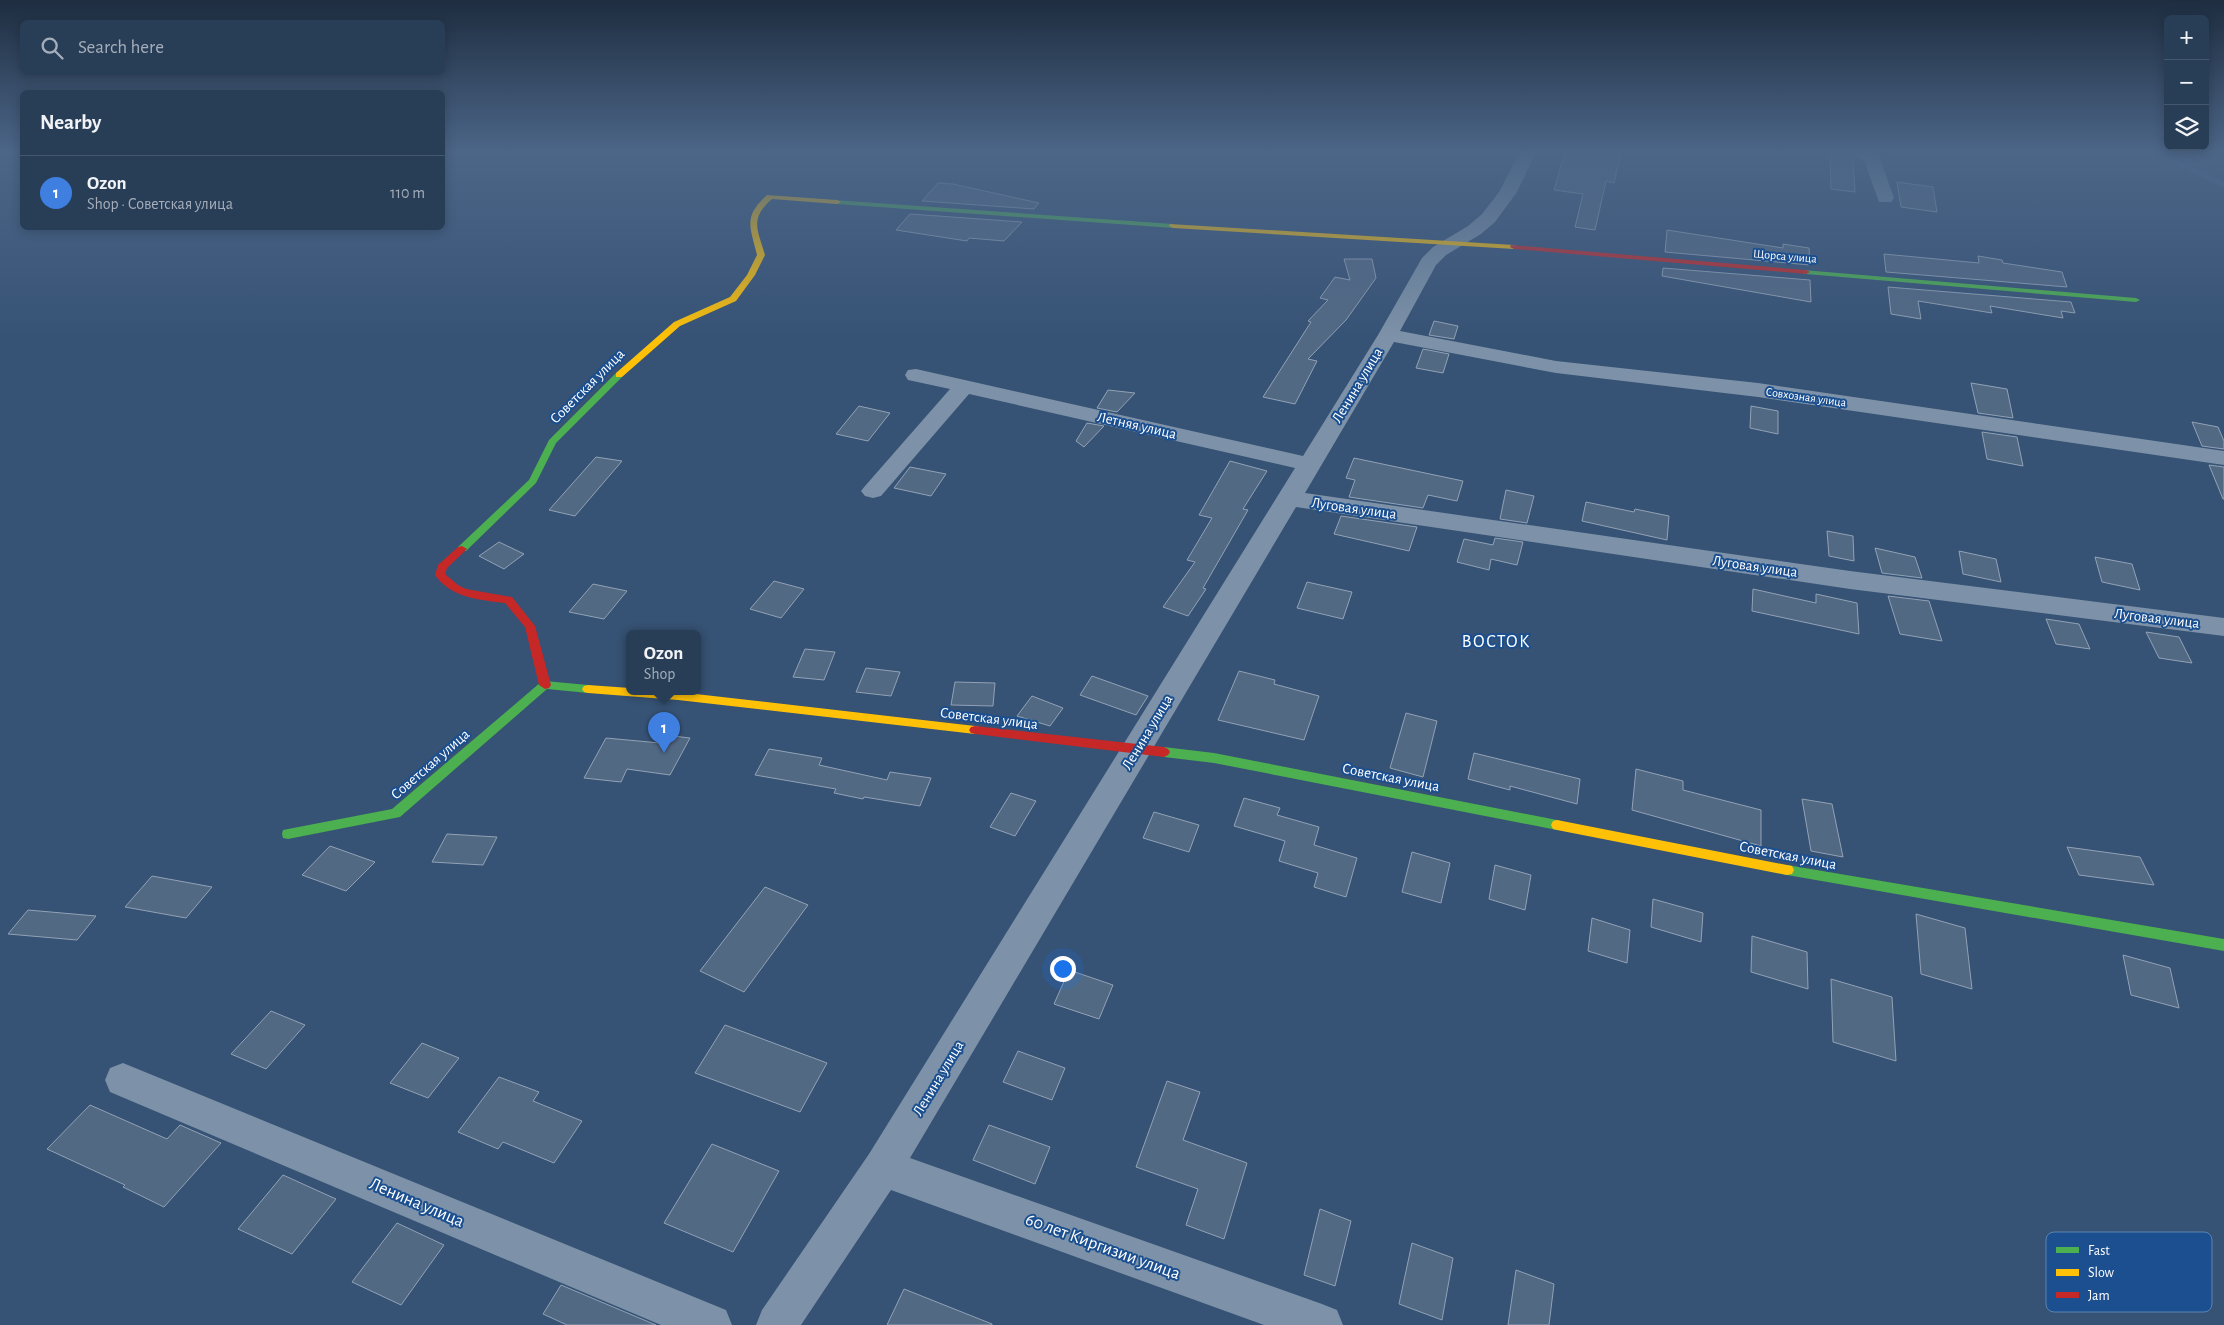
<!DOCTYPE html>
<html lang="en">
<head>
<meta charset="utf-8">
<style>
	:root { --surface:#283e57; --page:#344961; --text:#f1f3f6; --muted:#a5aeba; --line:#44576d; --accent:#b9c2ce }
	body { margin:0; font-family:"Alegreya Sans",sans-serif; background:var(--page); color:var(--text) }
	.controls { position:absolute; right:15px; top:15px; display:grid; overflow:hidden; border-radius:8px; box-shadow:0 2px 12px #0003 }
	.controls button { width:45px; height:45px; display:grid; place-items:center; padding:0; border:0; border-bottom:1px solid var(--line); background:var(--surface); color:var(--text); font:25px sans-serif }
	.you { position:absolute; left:1062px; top:968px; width:18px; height:18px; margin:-12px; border:4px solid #fff; border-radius:50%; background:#1a73e8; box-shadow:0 0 0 8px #1a73e833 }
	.badge { display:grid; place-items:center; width:32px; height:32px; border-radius:50%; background:var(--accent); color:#fff; font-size:16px; font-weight:700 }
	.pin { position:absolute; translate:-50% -41px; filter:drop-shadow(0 1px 2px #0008) }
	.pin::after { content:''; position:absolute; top:26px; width:18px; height:15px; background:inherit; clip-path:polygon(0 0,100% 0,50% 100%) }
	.popup { position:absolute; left:626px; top:630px; width:75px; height:65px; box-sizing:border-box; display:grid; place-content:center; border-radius:8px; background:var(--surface); filter:drop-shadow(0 1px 4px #0005); font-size:16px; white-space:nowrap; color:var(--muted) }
	.popup b { font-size:19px; color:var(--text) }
	.popup::after { content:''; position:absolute; left:50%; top:100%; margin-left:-10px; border:10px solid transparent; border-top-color:var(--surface) }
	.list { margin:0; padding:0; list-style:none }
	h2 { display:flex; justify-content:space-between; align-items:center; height:65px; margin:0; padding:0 20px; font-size:21px }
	h2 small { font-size:16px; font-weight:400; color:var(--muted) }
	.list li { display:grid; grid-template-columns:32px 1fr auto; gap:15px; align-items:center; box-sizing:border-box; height:75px; padding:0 20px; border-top:1px solid var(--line) }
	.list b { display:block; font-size:19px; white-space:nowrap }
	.list p { margin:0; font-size:16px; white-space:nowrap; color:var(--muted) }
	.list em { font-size:16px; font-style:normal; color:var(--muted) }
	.icon { flex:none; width:28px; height:28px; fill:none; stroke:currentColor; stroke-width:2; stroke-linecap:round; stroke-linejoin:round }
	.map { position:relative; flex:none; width:2224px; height:1325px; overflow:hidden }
	.search { position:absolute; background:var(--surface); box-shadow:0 2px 12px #0003; left:20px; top:20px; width:425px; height:55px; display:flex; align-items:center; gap:12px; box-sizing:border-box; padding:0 18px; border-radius:8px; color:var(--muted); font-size:19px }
	.panel { position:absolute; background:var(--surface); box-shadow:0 2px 12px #0003; left:20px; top:90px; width:425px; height:140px; border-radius:8px }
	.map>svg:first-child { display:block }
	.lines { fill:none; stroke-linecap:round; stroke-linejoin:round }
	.stream { stroke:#3b618d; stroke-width:5 }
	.building { fill:#526984; stroke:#92a2b6 }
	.street { fill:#7d92a8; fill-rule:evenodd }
	.fast { fill:#4caf50; fill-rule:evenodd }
	.slow { fill:#ffc107; fill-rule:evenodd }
	.jam { fill:#c62828; fill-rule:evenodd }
	.labels { text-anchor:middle; stroke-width:4; stroke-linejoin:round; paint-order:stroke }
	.far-street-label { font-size:12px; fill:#fff; stroke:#1b4f8f }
	.street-label { font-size:15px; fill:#fff; stroke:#1b4f8f }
	.quarter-label { font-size:18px; letter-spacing:1px; fill:#fff; stroke:#1b4f8f }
	.near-street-label { font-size:18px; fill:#fff; stroke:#1b4f8f }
	.key { fill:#1b4f8f; stroke:#5f84b1; stroke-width:1 }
	.key-label { font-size:14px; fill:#fff }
</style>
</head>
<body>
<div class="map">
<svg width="2224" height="1325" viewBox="0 0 2224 1325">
	<rect width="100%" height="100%" fill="#365274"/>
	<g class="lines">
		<!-- stream -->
		<polyline class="stream" points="2163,152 2163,156 2224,185"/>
	</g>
	<!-- building -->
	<g class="building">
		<polygon points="1565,152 1621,152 1614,183 1606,181 1595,230 1575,227 1583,194 1554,190"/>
		<polygon points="1830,154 1853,158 1855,192 1831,189"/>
		<polygon points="1897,182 1933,187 1937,212 1901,207"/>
		<polygon points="938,183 953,184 1039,203 1034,209 922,201"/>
		<polygon points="910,214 1022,222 1004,241 969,238 967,241 896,230"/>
		<polygon points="1667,230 1783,248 1783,244 1809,248 1810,265 1665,252"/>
		<polygon points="1884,254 1979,263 1978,256 2002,260 2003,263 2062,272 2067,287 1886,272"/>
		<polygon points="1344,259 1372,259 1376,278 1346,320 1308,359 1317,361 1295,404 1263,397 1311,322 1308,321 1328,300 1320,298 1335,277 1350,280"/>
		<polygon points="1663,268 1810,280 1811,302 1662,276"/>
		<polygon points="1888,287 2071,302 2075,313 2061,311 2063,318 1990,306 1992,313 1918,301 1921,319 1891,314"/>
		<polygon points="1434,321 1458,326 1454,339 1429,335"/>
		<polygon points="1423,349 1449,354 1443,373 1416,368"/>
		<polygon points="1971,383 2007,389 2013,418 1978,413"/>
		<polygon points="1108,390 1135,393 1117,412 1097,408"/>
		<polygon points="859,406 890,413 868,441 836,434"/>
		<polygon points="1751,406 1778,411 1778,434 1750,428"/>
		<polygon points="2192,422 2218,427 2224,441 2224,449 2202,446"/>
		<polygon points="1087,423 1104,426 1084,447 1076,441"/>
		<polygon points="1982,432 2017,437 2023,466 1987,459"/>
		<polygon points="596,457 622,461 575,516 549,510"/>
		<polygon points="1354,458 1463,481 1457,501 1428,495 1423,508 1349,497 1355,480 1346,478"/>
		<polygon points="1230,461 1267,471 1243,509 1248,510 1203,588 1206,589 1188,616 1163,607 1195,562 1187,560 1212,518 1199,515"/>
		<polygon points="2209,465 2224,467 2224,499 2223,499"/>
		<polygon points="910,467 946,474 931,496 894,488"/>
		<polygon points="1506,490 1534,496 1527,523 1500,519"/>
		<polygon points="1586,502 1634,512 1635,509 1669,516 1667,540 1582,521"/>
		<polygon points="1341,516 1417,527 1409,551 1334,534"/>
		<polygon points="1827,531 1853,536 1854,561 1829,556"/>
		<polygon points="1495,538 1523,542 1517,565 1491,559 1489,570 1457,562 1464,539 1493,545"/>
		<polygon points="499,542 524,554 504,569 479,556"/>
		<polygon points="1875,548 1915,557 1922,578 1882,573"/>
		<polygon points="1959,551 1996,559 2001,582 1963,574"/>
		<polygon points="2095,557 2132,564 2140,590 2102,582"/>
		<polygon points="774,581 804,589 781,618 750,609"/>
		<polygon points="1307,582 1352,592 1343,619 1297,608"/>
		<polygon points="593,584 627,591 604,619 569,612"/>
		<polygon points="1753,589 1816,603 1816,594 1857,603 1859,634 1752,611"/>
		<polygon points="1888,596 1929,601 1942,641 1900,634"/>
		<polygon points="2046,619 2079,624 2090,649 2056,644"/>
		<polygon points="2146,632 2179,637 2192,663 2159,658"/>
		<polygon points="805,649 835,652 824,680 793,677"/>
		<polygon points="866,668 900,672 891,696 856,692"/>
		<polygon points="1239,671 1275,680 1274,684 1319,696 1304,740 1218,720"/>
		<polygon points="1092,676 1148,696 1136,715 1080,695"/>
		<polygon points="955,682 995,683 993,706 951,705"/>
		<polygon points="1032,696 1063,708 1050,726 1017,716"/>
		<polygon points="1406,713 1437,721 1423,777 1390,768"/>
		<polygon points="665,735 690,738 670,775 627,769 621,782 584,778 606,738 660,743"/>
		<polygon points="769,749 822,758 819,765 887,780 890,772 931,778 920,806 864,797 863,799 834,793 836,789 755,775"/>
		<polygon points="1474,753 1580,779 1577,804 1510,786 1510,790 1468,779"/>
		<polygon points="1636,769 1683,781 1683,790 1761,810 1761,846 1632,810"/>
		<polygon points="1011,793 1036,801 1015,836 990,827"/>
		<polygon points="1244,798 1280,808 1277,815 1319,827 1314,845 1357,858 1346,897 1314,887 1318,873 1279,861 1285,841 1234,826"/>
		<polygon points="1802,799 1832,804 1843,857 1811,851"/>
		<polygon points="1154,812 1199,825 1189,852 1143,838"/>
		<polygon points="447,834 497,837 483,865 432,862"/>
		<polygon points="330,846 375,862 346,891 302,875"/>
		<polygon points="2067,847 2140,857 2154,885 2079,875"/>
		<polygon points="1412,852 1450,863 1441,903 1402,892"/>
		<polygon points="1495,865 1531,875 1525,910 1489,899"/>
		<polygon points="152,876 212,887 186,918 125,907"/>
		<polygon points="765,887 808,905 744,992 700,971"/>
		<polygon points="1653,899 1703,913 1701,942 1651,927"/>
		<polygon points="28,910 96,916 77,940 8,934"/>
		<polygon points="1916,914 1965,928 1972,989 1921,974"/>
		<polygon points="1592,918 1630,930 1627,963 1588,951"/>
		<polygon points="1752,936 1807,952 1808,989 1751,972"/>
		<polygon points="2123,955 2170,968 2179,1008 2131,995"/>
		<polygon points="1069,970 1113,985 1099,1019 1054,1004"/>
		<polygon points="1831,979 1892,997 1896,1061 1833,1042"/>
		<polygon points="271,1011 305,1025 266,1069 231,1054"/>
		<polygon points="725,1025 827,1063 800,1112 695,1073"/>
		<polygon points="422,1043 459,1058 428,1098 390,1083"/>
		<polygon points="1018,1051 1065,1068 1052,1100 1003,1082"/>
		<polygon points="499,1077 539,1092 533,1101 582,1121 554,1163 503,1142 498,1149 458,1132"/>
		<polygon points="1167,1081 1200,1092 1183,1140 1247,1163 1224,1239 1186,1225 1198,1189 1136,1167"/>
		<polygon points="90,1105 167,1139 180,1125 221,1143 164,1207 123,1187 125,1185 47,1149"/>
		<polygon points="989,1125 1050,1147 1035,1184 973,1160"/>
		<polygon points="712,1144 779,1171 733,1252 664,1223"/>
		<polygon points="283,1175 336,1199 292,1254 238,1229"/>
		<polygon points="1320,1209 1351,1221 1335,1286 1304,1275"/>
		<polygon points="397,1223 444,1245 401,1305 352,1282"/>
		<polygon points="1412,1243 1453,1258 1442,1320 1399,1304"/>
		<polygon points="1516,1270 1554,1284 1549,1325 1508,1325"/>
		<polygon points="561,1285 656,1325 567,1325 543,1314"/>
		<polygon points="904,1289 992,1324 992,1325 887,1325"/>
	</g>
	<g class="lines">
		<!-- street -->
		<g class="street">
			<polygon points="1520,152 1536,152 1517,192 1495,222 1481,234 1446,255 1436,265 1400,331 1556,361 1758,383 2224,451 2224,465 1758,397 1556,373 1394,342 1305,493 1850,571 2224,618 2224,636 1850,589 1296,507 910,1158 1322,1304 1337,1310 1343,1325 1264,1325 891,1190 801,1325 756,1325 762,1310 869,1154 1295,468 969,394 881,496 873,498 865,496 861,491 865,486 950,389 908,380 905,375 908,370 916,369 1303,456 1378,335 1422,258 1433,247 1468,226 1482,214 1499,192"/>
			<polygon points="1851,152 1872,152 1879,156 1894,198 1891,202 1879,202 1865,163"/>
			<polygon points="123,1063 726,1310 732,1325 661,1325 110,1092 105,1080 110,1068"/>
		</g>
		<!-- fast -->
		<g class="fast">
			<polygon points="834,200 1173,224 1177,226 1173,228 837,204 834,204"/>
			<polygon points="1803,270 2136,298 2140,300 2136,302 1806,274 1803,274"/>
			<polygon points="619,372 622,373 622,377 556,443 536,483 466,551 458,551 457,549 458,547 529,480 549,440 616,373"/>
			<polygon points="545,681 588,685 592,686 594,689 592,692 588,693 547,689 400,817 288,839 283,838 282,834 283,830 288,829 392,809 541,682"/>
			<polygon points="1164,747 1214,753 1557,820 1561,821 1563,825 1561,829 1557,830 1214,763 1164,757 1160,755 1158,752 1160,749"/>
			<polygon points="1787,865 2224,939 2224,951 1787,875 1782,874 1780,870 1782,866"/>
		</g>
		<!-- slow -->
		<g class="slow">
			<path d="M767 195 837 200 841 202 837 204 772 199C749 219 758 230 765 255L755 275 736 301 680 326 622 377H616V373L674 322 730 297 747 275 757 255C750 226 743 217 767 195Z"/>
			<polygon points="1170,224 1514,245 1518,247 1514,249 1173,228 1169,226"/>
			<polygon points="588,685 630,688 630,692 678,692 975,726 979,727 981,730 979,733 975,734 678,700 588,693 584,692 582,689 584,686"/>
			<polygon points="1557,820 1787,865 1792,866 1794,870 1792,874 1787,875 1557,830 1553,829 1551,825 1553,821"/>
		</g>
		<!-- jam -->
		<g class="jam">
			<polygon points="1511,245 1806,270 1810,272 1806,274 1514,249 1510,247"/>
			<path d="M462 546 467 549 447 568 445 574 458 585 466 589 512 597 535 626 551 685 549 688 545 689 539 685 525 627 505 603C480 600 451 598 435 575L438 565 458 547Z"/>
			<polygon points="975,726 1164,747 1168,749 1170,752 1168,755 1164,757 975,734 971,733 969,730 971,727"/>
		</g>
	</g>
	<!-- sky -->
	<linearGradient id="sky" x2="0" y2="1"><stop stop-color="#1e2d40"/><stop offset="0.45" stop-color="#4c6688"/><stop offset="1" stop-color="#4c6688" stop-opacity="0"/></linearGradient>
	<rect width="2224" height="338" fill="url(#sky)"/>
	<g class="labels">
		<!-- far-street labels -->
		<g class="far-street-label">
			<text transform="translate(1785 256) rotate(5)" y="4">Щорса улица</text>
			<text transform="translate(1806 397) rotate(8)" y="4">Совхозная улица</text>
		</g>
		<!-- street labels -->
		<g class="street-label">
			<text transform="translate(1357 385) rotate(-59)" y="5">Ленина улица</text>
			<text transform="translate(587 386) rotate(-45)" y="5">Советская улица</text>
			<text transform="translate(1137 425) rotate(13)" y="5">Летняя улица</text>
			<text transform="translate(1354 508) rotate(8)" y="5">Луговая улица</text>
			<text transform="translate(1755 566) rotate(8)" y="5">Луговая улица</text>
			<text transform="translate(2157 618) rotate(7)" y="5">Луговая улица</text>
			<text transform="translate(989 718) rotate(7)" y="5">Советская улица</text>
			<text transform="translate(1147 732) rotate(-59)" y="5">Ленина улица</text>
			<text transform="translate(430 764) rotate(-41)" y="5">Советская улица</text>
			<text transform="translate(1391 777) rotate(11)" y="5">Советская улица</text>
			<text transform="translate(1788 855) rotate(11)" y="5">Советская улица</text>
			<text transform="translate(938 1078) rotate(-59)" y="5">Ленина улица</text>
		</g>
		<!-- quarter labels -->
		<g class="quarter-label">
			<text x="1496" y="647">ВОСТОК</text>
		</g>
		<!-- near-street labels -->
		<g class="near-street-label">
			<text transform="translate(417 1202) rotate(23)" y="6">Ленина улица</text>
			<text transform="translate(1103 1246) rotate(20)" y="6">60 лет Киргизии улица</text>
		</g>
	</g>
	<!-- legend -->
	<rect x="2046" y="1232" width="166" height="80" rx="8" class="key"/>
	<rect x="2056" y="1247" width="23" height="6" fill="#4caf50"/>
	<rect x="2056" y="1269" width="23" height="7" fill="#ffc107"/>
	<rect x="2056" y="1292" width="23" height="6" fill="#c62828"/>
	<g class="key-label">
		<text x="2088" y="1255">Fast</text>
		<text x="2088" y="1277">Slow</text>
		<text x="2088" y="1300">Jam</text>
	</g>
</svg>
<div class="controls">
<button>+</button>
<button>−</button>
<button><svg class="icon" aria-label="layers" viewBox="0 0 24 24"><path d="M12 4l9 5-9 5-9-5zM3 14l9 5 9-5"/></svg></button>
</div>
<div class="you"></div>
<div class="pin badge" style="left:664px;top:753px;background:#3f7fe0">1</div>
<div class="popup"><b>Ozon</b>Shop</div>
<div class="search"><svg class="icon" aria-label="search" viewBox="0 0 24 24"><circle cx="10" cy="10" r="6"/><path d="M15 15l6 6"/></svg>Search here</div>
<section class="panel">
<h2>Nearby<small></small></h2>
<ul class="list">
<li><span class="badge" style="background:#3f7fe0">1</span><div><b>Ozon</b><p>Shop · Советская улица</p></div><em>110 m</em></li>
</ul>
</section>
</div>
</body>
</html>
